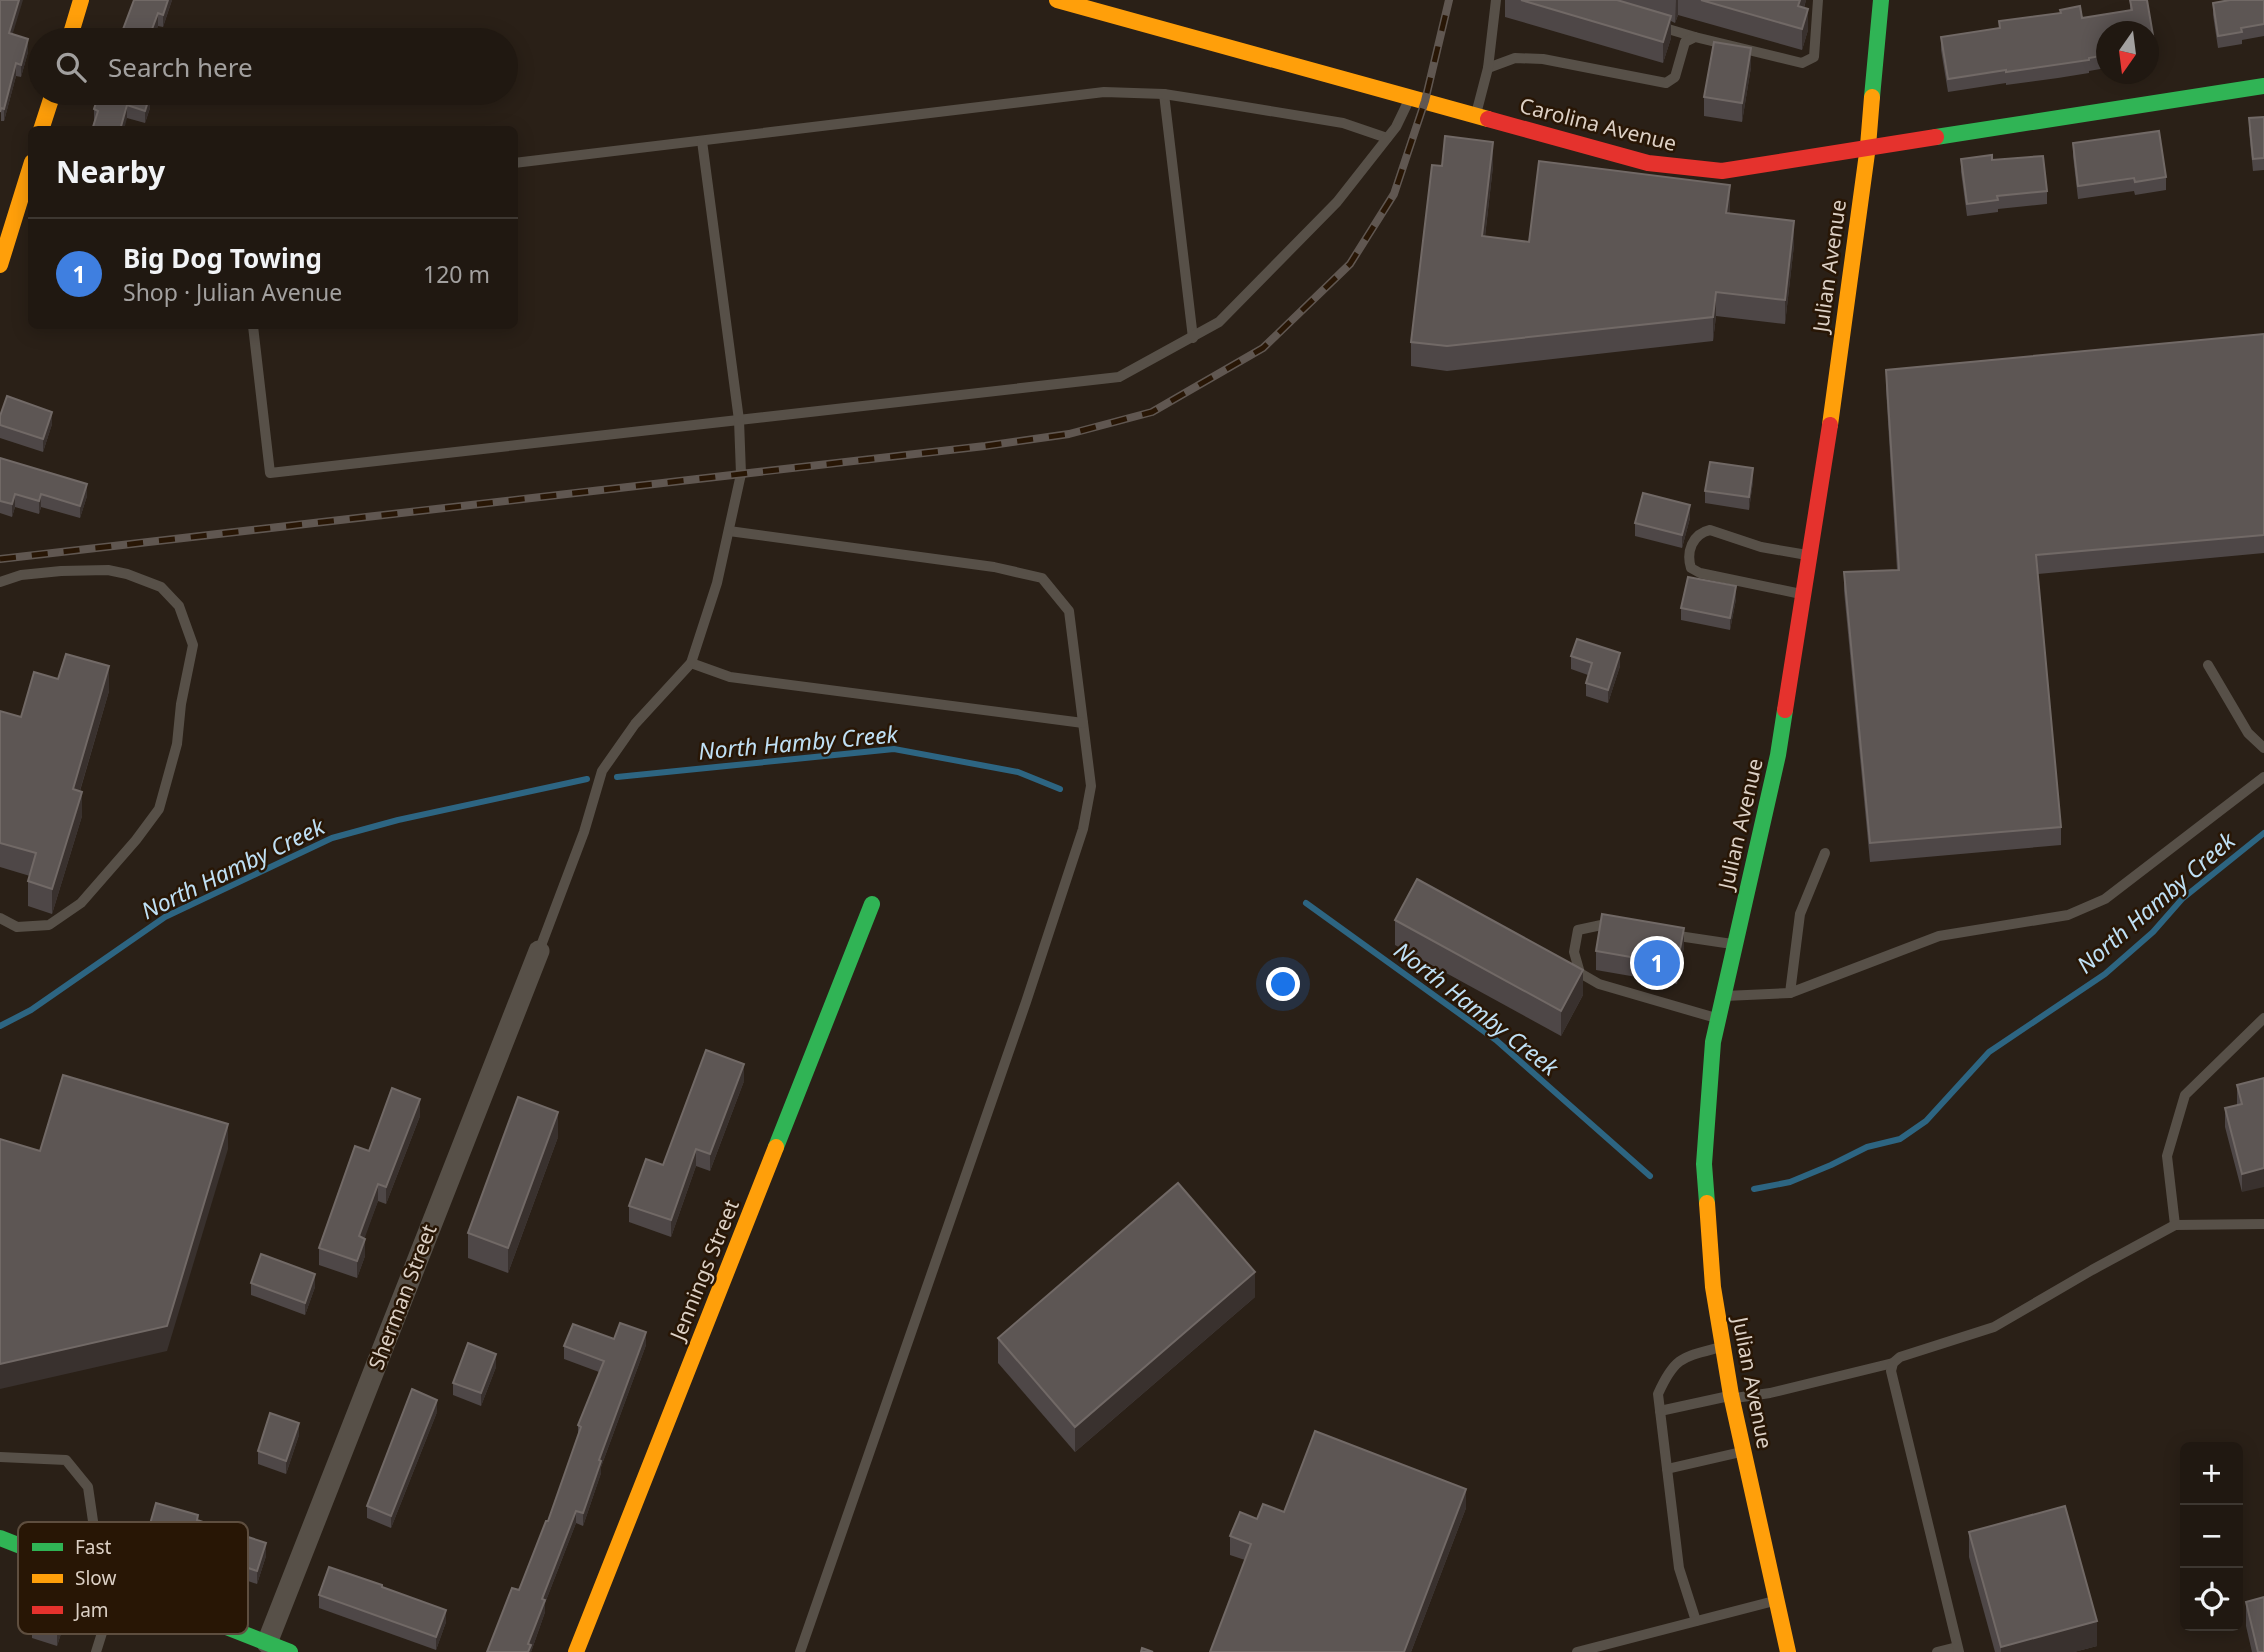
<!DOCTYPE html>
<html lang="en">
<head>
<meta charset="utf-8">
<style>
	:root { --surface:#201811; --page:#28211a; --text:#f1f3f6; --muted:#a2a09f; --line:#3d3731; --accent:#8c9099 }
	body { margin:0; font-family:"Noto Sans",sans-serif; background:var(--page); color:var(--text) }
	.controls { position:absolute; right:21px; bottom:21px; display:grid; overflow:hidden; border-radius:10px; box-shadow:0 4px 18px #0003 }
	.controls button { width:63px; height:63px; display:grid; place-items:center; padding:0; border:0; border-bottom:2px solid var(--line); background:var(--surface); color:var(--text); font:35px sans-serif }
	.compass { position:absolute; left:2096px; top:21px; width:63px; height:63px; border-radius:50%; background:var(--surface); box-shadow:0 4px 18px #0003; rotate:194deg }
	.you { position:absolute; left:1284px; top:985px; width:24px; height:24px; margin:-18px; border:5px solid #fff; border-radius:50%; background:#1a73e8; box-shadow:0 0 0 10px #1a73e833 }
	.badge { display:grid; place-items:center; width:46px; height:46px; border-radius:50%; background:var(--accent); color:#fff; font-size:23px; font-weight:700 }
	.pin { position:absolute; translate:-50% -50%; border:4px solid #fff; box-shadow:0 2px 7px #0006 }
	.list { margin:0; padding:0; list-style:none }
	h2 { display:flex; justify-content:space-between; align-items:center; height:91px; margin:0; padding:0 28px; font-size:30px }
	h2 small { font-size:23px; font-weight:400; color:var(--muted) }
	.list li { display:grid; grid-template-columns:46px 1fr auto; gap:21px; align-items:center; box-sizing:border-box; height:112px; padding:0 28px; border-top:2px solid var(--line) }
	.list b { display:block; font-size:26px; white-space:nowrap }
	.list p { margin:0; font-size:23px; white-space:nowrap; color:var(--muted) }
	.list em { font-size:23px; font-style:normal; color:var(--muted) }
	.icon { flex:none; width:38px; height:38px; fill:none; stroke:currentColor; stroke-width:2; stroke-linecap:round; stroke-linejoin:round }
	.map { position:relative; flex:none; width:2264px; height:1652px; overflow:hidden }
	.search { position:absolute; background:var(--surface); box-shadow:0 4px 18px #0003; left:28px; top:28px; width:490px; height:77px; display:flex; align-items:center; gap:18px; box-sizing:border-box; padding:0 24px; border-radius:38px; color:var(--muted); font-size:26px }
	.panel { position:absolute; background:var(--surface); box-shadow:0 4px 18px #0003; left:28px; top:126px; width:490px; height:203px; border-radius:10px }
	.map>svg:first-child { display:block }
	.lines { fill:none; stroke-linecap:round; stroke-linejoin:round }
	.stream { stroke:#2d6582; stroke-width:6 }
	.lane { stroke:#575048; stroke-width:10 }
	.street { stroke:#575048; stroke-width:21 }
	.fast { stroke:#30b455; stroke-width:16 }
	.slow { stroke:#ff9f0a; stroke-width:16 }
	.jam { stroke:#e5322d; stroke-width:16 }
	.rail-casing { stroke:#605751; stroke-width:8 }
	.rail { stroke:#281605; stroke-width:5; stroke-dasharray:16; stroke-linecap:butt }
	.wall { fill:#4e4747 }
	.shaded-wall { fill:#39312e }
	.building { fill:#5d5654; stroke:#716966; stroke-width:2 }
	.labels { text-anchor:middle; stroke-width:5; stroke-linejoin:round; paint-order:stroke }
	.street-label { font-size:21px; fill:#dcd0c5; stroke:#281605 }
	.water-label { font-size:23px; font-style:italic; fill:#bfe0f5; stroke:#281605 }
	.key { fill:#281605; stroke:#5e4e3f; stroke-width:2 }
	.key-label { font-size:19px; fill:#dcd0c5 }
</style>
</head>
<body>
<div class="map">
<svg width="2264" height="1652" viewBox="0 0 2264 1652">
	<rect width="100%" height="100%" fill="#2a2017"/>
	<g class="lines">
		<!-- stream -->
		<g class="stream">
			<polyline points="617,777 894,749 1018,772 1060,789"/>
			<polyline points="1306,903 1496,1040 1650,1176"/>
			<polyline points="0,1026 31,1010 165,917 332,838 398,820 587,779"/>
			<polyline points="1754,1189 1790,1182 1831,1165 1867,1147 1900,1139 1926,1121 1989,1052 2105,974 2153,932 2182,899 2264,833"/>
		</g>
		<!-- lane -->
		<g class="lane">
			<polyline points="1658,26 1695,37"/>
			<polyline points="1488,68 1515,58 1543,59 1666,83 1675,77 1685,42 1695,37 1802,63 1814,57 1818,0"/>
			<polyline points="1164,94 1193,338"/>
			<polyline points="1476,114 1488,68 1496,0"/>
			<polyline points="514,163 1104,92 1164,94 1215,102 1343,123 1387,138"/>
			<polyline points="253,326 270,473 1119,377 1219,322 1337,202 1396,127 1409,100"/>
			<polyline points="729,531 994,567 1042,578 1069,611 1091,786 1083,829 1026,1002 800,1652"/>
			<polyline points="0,582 21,575 61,571 108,570 127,574 161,587 179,606 193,645 181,704 177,744 159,809 136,840 81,903 49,925 17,927 0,918"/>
			<path d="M1801 594 1700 573 1691 568C1686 552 1692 534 1710 530L1761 547 1807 555"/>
			<polyline points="691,663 730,677 1083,723"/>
			<polyline points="2208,665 2248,733 2264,748"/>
			<polyline points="1615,926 1606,924 1578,930 1574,952 1580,973 1599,984 1716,1018"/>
			<polyline points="1672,935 1732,944"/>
			<polyline points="539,951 584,832 602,771 635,724 691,663 717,583 741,474 739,420 702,141"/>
			<polyline points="1790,993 1800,914 1825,853"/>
			<polyline points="1725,996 1790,993 1939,936 2068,915 2105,899 2264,777"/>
			<polyline points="2175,1225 2167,1156 2185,1095 2264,1018"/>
			<polyline points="1735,1398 1770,1393 1893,1363"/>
			<polyline points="1660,1411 1729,1396"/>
			<polyline points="0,1457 66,1460 88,1487 94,1528 76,1565"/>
			<polyline points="1667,1469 1741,1452"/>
			<path d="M1696 1621 1679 1568 1658 1394C1675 1356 1683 1357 1721 1347"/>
			<polyline points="96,1652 117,1585"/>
			<polyline points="1577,1652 1774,1601"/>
			<polyline points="1937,1652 1957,1647"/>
			<polyline points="1959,1652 1891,1371 1893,1363 1900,1357 1994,1327 2092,1270 2175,1225 2264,1224"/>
		</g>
		<!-- street -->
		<polyline class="street" points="267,1643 539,951"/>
		<!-- fast -->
		<g class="fast">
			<polyline points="1872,97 1881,0"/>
			<polyline points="1936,137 2264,86"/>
			<polyline points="776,1147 872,904"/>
			<polyline points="1707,1203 1704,1164 1713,1042 1778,755 1785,710"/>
			<polyline points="0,1538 290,1652"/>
		</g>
		<!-- slow -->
		<g class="slow">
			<polyline points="1057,0 1488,119"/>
			<polyline points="69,40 81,0"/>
			<polyline points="41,130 53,93"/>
			<polyline points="0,265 32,162"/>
			<polyline points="1830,425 1868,146 1872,97"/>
			<polyline points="1707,1203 1713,1287 1731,1395 1788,1652"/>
			<polyline points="576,1652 776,1147"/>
		</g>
		<!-- jam -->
		<g class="jam">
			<polyline points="1488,119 1648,163 1722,171 1936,137"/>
			<polyline points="1785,710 1830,425"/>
		</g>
		<defs>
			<polyline id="rail" points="0,559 985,446 1069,434 1152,412 1263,348 1350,264 1394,194 1425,101 1449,0"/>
		</defs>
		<!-- rail casing -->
		<use href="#rail" class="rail-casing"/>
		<!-- rail -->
		<use href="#rail" class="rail"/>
	</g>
	<!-- wall -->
	<g class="wall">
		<polygon points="0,0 13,34 28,52 21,77 16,76 4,121 1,121"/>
		<polygon points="134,0 172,0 163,27 158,26 152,40 119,40"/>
		<polygon points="1505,0 1806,0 1804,8 1808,30 1802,50 1678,15 1675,23 1671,21 1671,38 1663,63 1505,17"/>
		<polygon points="2130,0 2147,0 2155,47 2155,60 2148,61 2148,32 2106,32 2106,68 2089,71 2089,73 2058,78 2006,85 2006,83 1948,92 1941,50 1941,37 1999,28 1999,21 2060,13 2060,10 2080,6 2082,18 2130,10"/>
		<polygon points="2264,0 2264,36 2242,40 2242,44 2218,48 2213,15 2213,3"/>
		<polygon points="1751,67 1742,122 1704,116 1704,97"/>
		<polygon points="99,93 150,108 145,123 127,118 94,122 94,109"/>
		<polygon points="2264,117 2264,170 2253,171 2249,131 2249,118"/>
		<polygon points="2073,143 2166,177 2166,190 2135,195 2134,191 2078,199 2073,156"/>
		<polygon points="1961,159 1992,160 2047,191 2047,204 1998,209 1998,212 1967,216 1961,172"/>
		<polygon points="1442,166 1493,166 1485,237 1529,242 1730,209 1729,214 1794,245 1785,324 1716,316 1713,341 1447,371 1411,366 1411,342"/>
		<polygon points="2264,334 2264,553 2038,574 2061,827 2061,845 1870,862 1844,591 1844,572 1897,570 1886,389 1886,370"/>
		<polygon points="0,416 52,424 43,452 0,438"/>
		<polygon points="0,458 87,496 80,518 41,507 39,514 15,507 12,517 0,513"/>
		<polygon points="1753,481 1749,510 1705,503 1705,491"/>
		<polygon points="1690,518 1682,548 1635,536 1635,523"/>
		<polygon points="1736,599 1730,630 1681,620 1681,608"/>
		<polygon points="1571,656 1620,666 1608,703 1586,696 1586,683 1588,675 1571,669"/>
		<polygon points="58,679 109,691 80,791 82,816 52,914 28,906 28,881 30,876 0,867 0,711 21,717"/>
		<polygon points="1395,920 1583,995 1561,1036 1395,945"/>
		<polygon points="1684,947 1677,984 1596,970 1596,951"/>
		<polygon points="2264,1078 2242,1192 2225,1127 2225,1108 2237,1105 2237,1085"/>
		<polygon points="744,1081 710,1171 696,1166 671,1237 629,1222 629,1206 663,1165"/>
		<polygon points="420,1116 386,1204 378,1201 364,1238 365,1256 357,1278 319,1265 319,1248 369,1151"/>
		<polygon points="558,1137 508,1273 468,1258 468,1233"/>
		<polygon points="251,1283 315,1287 305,1315 251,1295"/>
		<polygon points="1255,1297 1075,1452 998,1363 998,1338"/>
		<polygon points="614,1339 646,1345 601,1467 601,1473 583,1526 576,1523 545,1603 545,1612 531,1652 519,1590 548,1521 578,1435 578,1425 599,1372 564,1359 564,1346"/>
		<polygon points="496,1367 481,1406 453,1395 453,1383"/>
		<polygon points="437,1412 391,1528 367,1518 367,1506"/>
		<polygon points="299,1435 286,1474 258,1464 258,1451"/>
		<polygon points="1466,1508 1411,1652 1210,1652 1245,1560 1230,1555 1230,1536 1257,1519 1284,1512"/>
		<polygon points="148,1531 266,1556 257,1584 213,1569 213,1562 148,1543"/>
		<polygon points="1969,1532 2097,1646 2074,1652 1995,1652 1969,1557"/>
		<polygon points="319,1595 446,1622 436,1650 319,1608"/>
		<polygon points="2246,1602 2264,1652 2252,1652 2246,1626"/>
		<polygon points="68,1612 57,1646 32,1638 32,1625"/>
	</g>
	<!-- shaded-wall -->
	<g class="shaded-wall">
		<polygon points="19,0 23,0 9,46 9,33"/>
		<polygon points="168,0 172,0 163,27 163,15"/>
		<polygon points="1676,0 1678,0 1678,15 1675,23"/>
		<polygon points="1800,0 1806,0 1798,28 1798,6"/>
		<polygon points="1808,9 1808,30 1802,50 1802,29"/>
		<polygon points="158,13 158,26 152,40 148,40"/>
		<polygon points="1671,16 1671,38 1663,63 1663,42"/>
		<polygon points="28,39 28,52 21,77 21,65"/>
		<polygon points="1751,48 1751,67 1742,122 1742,103"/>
		<polygon points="16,63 16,76 4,121 4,109"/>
		<polygon points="150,95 150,108 145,123 145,111"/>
		<polygon points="127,105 127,118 124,130 120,130"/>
		<polygon points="1493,142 1493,166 1482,261 1482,236"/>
		<polygon points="1730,185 1730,209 1726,237 1726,213"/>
		<polygon points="1794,221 1794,245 1785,324 1785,300"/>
		<polygon points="1716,292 1716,316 1713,341 1713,317"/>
		<polygon points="52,412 52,424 43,452 43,439"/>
		<polygon points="1753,468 1753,481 1749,510 1749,497"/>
		<polygon points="87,484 87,496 80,518 80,506"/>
		<polygon points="15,494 15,507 12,517 12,504"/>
		<polygon points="41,494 41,507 39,514 39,501"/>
		<polygon points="1690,505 1690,518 1682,548 1682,535"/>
		<polygon points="1736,586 1736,599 1730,630 1730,618"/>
		<polygon points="1620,653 1620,666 1608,703 1608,690"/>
		<polygon points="109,666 109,691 73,814 73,789"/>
		<polygon points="82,792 82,816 52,914 52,889"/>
		<polygon points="1684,928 1684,947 1677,984 1677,965"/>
		<polygon points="1583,970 1583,995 1561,1036 1561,1011"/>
		<polygon points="744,1064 744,1081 710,1171 710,1154"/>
		<polygon points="420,1099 420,1116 386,1204 386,1187"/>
		<polygon points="558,1112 558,1137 508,1273 508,1248"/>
		<polygon points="228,1124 228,1149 167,1351 0,1389 0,1364"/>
		<polygon points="696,1149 696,1166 671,1237 671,1220"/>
		<polygon points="2264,1168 2264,1187 2242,1192 2242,1174"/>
		<polygon points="378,1184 378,1201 359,1254 359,1236"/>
		<polygon points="365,1239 365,1256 357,1278 357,1261"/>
		<polygon points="1255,1272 1255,1297 1075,1452 1075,1427"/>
		<polygon points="315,1274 315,1287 305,1315 305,1303"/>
		<polygon points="646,1332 646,1345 601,1467 601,1473 583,1526 583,1513 599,1460"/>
		<polygon points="496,1354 496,1367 481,1406 481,1393"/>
		<polygon points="437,1400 437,1412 391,1528 391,1516"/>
		<polygon points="299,1423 299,1435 286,1474 286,1461"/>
		<polygon points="1466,1489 1466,1508 1411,1652 1404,1652"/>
		<polygon points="576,1511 576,1523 545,1603 545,1612 531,1652 528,1652 528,1644 542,1599"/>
		<polygon points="266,1543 266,1556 257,1584 257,1571"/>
		<polygon points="68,1599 68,1612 57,1646 57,1634"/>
		<polygon points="446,1610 446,1622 436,1650 436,1637"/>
		<polygon points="2097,1621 2097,1646 2074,1652 2001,1652 2001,1647"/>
	</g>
	<!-- building -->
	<g class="building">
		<polygon points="0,0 19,0 9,33 28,39 21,65 16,63 4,109 1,108 0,112"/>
		<polygon points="134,0 168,0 163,15 158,13 148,40 119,40"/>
		<polygon points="1521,0 1617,0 1671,16 1663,42"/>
		<polygon points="1701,0 1800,0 1798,6 1808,9 1802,29"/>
		<polygon points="2130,0 2147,0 2155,47 2148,48 2148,32 2106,32 2106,55 2089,58 2089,60 2006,72 2006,70 1948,79 1941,37 2000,28 1999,21 2061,13 2060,10 2080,6 2082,18 2132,10"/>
		<polygon points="2230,0 2264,0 2264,24 2241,28 2242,32 2218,36 2213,3"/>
		<polygon points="1714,42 1751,48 1742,103 1704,97"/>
		<polygon points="99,93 143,93 150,95 145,111 127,105 120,130 92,130 98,111 94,109"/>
		<polygon points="2264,117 2264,158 2253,159 2249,118"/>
		<polygon points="2159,131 2166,177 2135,182 2134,178 2078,186 2073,143"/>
		<polygon points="1445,136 1493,142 1482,236 1529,242 1539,161 1730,185 1726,213 1794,221 1785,300 1716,292 1713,317 1447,346 1411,342 1432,165 1442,166"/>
		<polygon points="1992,155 1992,160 2043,156 2047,191 1997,196 1998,200 1967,204 1961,159"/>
		<polygon points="2264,334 2264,535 2036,555 2061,827 1870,843 1844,572 1899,570 1886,370"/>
		<polygon points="7,396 52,412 43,439 0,425 0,416"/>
		<polygon points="0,458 87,484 80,506 41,494 39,501 15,494 12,504 0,501"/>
		<polygon points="1710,462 1753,468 1749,497 1705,491"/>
		<polygon points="1643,493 1690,505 1682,535 1635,523"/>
		<polygon points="1688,577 1736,586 1730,618 1681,608"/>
		<polygon points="1577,639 1620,653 1608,690 1586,683 1592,663 1571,656"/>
		<polygon points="66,654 109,666 73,789 82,792 52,889 28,881 36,853 0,843 0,711 21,717 34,672 58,679"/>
		<polygon points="1417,879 1583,970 1561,1011 1395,920"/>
		<polygon points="1602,914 1684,928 1677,965 1596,951"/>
		<polygon points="706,1050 744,1064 710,1154 696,1149 671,1220 629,1206 646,1159 663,1165"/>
		<polygon points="63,1075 228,1124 167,1326 0,1364 0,1139 40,1151"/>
		<polygon points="2264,1078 2264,1168 2242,1174 2225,1108 2242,1104 2237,1085"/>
		<polygon points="392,1088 420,1099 386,1187 378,1184 359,1236 365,1239 357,1261 319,1248 355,1146 369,1151"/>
		<polygon points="518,1097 558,1112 508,1248 468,1233"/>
		<polygon points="1178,1183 1255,1272 1075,1427 998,1338"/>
		<polygon points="261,1254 315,1274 305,1303 251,1283"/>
		<polygon points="620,1323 646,1332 599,1460 601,1461 583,1513 576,1511 542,1599 545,1600 528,1644 531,1645 528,1652 487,1652 512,1588 519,1590 546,1521 548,1521 581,1427 578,1425 604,1361 564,1346 573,1324 614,1339"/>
		<polygon points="468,1343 496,1354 481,1393 453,1383"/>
		<polygon points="412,1389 437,1400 391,1516 367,1506"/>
		<polygon points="270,1413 299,1423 286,1461 258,1451"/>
		<polygon points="1315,1431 1466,1489 1404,1652 1210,1652 1251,1544 1230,1536 1240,1512 1257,1519 1263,1504 1284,1512"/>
		<polygon points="156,1503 198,1515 197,1520 266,1543 257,1571 213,1556 216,1550 148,1531"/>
		<polygon points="2065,1506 2097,1621 2001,1647 1969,1532"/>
		<polygon points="329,1567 382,1585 382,1587 446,1610 436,1637 319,1595"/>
		<polygon points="2264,1597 2264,1652 2258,1652 2246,1602"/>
		<polygon points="1142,1648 1153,1652 1141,1652"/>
	</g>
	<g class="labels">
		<!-- street labels -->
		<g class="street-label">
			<text transform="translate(1598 125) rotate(14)" y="7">Carolina Avenue</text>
			<text transform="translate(1830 266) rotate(-82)" y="7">Julian Avenue</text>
			<text transform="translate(1741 824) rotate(-77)" y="7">Julian Avenue</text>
			<text transform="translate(705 1270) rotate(-68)" y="7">Jennings Street</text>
			<text transform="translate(403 1297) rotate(-69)" y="7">Sherman Street</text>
			<text transform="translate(1752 1383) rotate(79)" y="7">Julian Avenue</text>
		</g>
		<!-- water labels -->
		<g class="water-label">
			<text transform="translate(798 743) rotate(-5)" y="8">North Hamby Creek</text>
			<text transform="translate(233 869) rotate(-26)" y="8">North Hamby Creek</text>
			<text transform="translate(2156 903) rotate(-41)" y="8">North Hamby Creek</text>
			<text transform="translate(1476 1009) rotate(38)" y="8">North Hamby Creek</text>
		</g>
	</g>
	<!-- legend -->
	<rect x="18" y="1522" width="230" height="112" rx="10" class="key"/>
	<rect x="32" y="1543" width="31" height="8" fill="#30b455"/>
	<rect x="32" y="1574" width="31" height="9" fill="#ff9f0a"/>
	<rect x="32" y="1606" width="31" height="8" fill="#e5322d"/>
	<g class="key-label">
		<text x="75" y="1554">Fast</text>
		<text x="75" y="1585">Slow</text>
		<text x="75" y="1617">Jam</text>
	</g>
</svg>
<div class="controls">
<button>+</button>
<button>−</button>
<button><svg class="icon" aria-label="locate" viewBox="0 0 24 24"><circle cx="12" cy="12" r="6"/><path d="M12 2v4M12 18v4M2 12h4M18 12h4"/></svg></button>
</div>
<svg class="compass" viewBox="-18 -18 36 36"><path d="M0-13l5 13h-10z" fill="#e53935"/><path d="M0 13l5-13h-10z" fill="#a2a09f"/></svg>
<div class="you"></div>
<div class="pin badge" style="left:1657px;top:963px;background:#3f7fe0">1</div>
<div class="search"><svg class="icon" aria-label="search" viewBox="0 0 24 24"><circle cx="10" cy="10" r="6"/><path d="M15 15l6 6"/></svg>Search here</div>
<section class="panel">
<h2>Nearby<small></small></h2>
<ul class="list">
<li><span class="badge" style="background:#3f7fe0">1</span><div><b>Big Dog Towing</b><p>Shop · Julian Avenue</p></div><em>120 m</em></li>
</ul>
</section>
</div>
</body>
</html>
